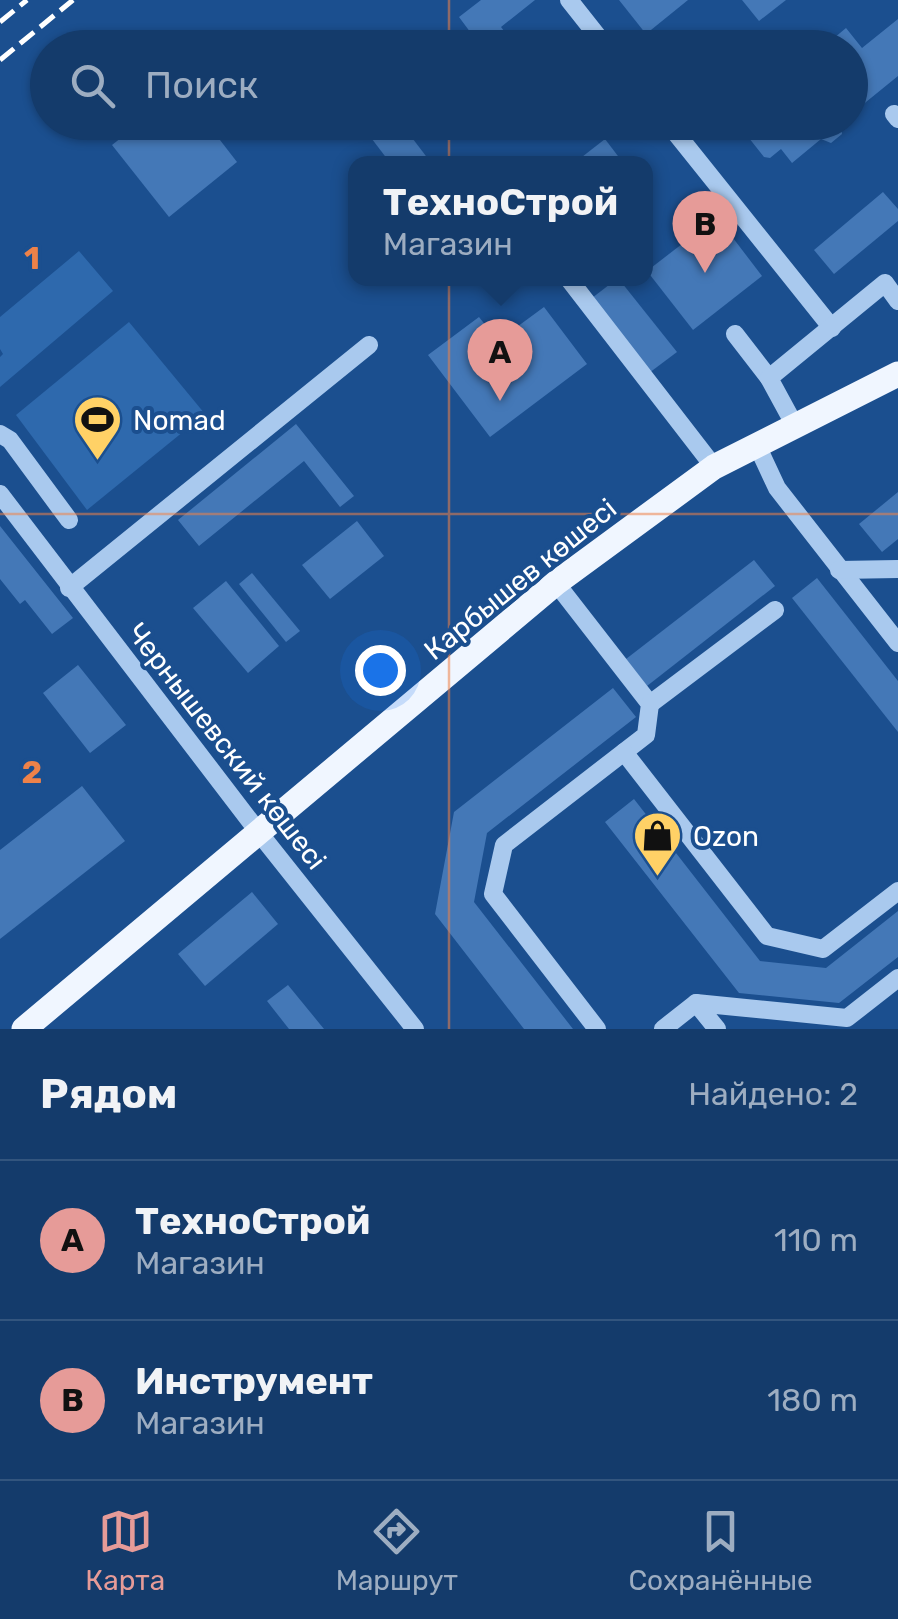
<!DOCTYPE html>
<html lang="ru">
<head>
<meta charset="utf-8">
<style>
	:root { --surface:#143b6b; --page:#1d4271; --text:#f1f3f6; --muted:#9dadc1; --line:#33557e; --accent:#e69b98 }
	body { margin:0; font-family:Rubik,sans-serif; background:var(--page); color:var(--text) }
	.you { position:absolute; left:380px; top:670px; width:35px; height:35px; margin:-25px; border:8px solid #fff; border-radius:50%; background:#1a73e8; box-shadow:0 0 0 15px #1a73e833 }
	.badge { display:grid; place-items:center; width:65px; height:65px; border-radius:50%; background:var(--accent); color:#111; font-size:32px; font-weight:700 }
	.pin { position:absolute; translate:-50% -82px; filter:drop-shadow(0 2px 5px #0008) }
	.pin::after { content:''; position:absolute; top:52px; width:35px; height:30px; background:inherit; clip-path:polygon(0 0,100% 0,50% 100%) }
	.popup { position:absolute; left:348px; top:156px; width:305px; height:130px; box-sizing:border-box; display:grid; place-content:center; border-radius:20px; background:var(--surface); filter:drop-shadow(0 2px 8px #0005); font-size:32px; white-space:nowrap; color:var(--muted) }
	.popup b { font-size:38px; color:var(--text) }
	.popup::after { content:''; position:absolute; left:50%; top:100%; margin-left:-20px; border:20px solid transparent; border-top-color:var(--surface) }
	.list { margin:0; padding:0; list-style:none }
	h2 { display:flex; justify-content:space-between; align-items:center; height:130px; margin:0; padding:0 40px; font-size:42px }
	h2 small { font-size:32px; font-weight:400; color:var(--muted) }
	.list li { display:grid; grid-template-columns:65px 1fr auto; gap:30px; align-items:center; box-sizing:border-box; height:160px; padding:0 40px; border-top:2px solid var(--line) }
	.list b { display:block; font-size:38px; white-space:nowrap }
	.list p { margin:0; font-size:32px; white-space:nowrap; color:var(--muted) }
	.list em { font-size:32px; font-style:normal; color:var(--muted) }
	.icon { flex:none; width:55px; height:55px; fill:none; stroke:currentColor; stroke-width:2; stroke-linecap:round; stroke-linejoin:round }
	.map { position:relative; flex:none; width:898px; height:1029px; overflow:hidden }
	.search { position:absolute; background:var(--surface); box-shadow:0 2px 8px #0004; left:30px; right:30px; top:30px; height:110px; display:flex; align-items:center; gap:25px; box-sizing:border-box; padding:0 35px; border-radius:55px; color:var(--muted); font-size:38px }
	.sheet { height:450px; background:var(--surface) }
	nav { display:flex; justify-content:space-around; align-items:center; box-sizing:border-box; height:140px; border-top:2px solid var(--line); background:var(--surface); font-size:28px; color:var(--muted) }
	nav a { display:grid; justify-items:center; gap:5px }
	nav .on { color:var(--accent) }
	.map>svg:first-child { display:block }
	.green { fill:#2e69ad }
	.building { fill:#4478b7 }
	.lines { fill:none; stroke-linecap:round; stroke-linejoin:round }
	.minor { stroke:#a9c9ee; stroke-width:18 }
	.major { stroke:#f0f6ff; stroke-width:25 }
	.rail { stroke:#fff; stroke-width:5; stroke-dasharray:18 8; stroke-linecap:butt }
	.grid { fill:none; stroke:#ee8249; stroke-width:2.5; stroke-opacity:0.55 }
	.labels { text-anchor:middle; stroke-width:8; stroke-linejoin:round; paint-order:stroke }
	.poi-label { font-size:28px; fill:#fff; stroke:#1b4f8f; text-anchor:start }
	.street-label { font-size:28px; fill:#fff; stroke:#1b4f8f }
	.grid-label { font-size:32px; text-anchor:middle; font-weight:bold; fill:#ee8249; stroke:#1b4f8f; stroke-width:8; stroke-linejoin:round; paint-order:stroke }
</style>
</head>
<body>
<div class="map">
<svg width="898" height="1029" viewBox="0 0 898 1029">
	<rect width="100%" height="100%" fill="#1b4f8f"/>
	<!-- green -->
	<g class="green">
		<polygon points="79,251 113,291 0,387 0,357 3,354 0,349 0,317"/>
		<polygon points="129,322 205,414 87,510 16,415"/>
	</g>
	<!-- building -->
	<g class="building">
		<polygon points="481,0 535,0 501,27 517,48 482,48 459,17"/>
		<polygon points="619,0 688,0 646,34"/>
		<polygon points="742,0 786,0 759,21"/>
		<polygon points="898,19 898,76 850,115 850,48 822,48 846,28 862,48"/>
		<polygon points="141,122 206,122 237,162 169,217 112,145"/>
		<polygon points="359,122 400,122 432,164 391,164"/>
		<polygon points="751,122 840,122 842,134 831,143 821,139 792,163 781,149 770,158 764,157 745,133"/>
		<polygon points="605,139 624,164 573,164"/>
		<polygon points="883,192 898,209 898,221 834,274 814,250"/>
		<polygon points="717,217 762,276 693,330 647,271"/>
		<polygon points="618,278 677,352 649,373 592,298"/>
		<polygon points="544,307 587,364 490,437 428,355 479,317 498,341"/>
		<polygon points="296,424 354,496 340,507 304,461 199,546 178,520"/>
		<polygon points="898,492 898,539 882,552 859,524"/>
		<polygon points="357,521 384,556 330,599 302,565"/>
		<polygon points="0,526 73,618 52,634 25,600 20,604 0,579"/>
		<polygon points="754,560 775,586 647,686 626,659"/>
		<polygon points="252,573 300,631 286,642 239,584"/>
		<polygon points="817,578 898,681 898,732 792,598"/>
		<polygon points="226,581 279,646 248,673 193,608"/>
		<polygon points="78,665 126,725 90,753 43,693"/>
		<polygon points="613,688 636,717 487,833 474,902 573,1029 524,1029 435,914 454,812"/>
		<polygon points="82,786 125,841 0,939 0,850"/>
		<polygon points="634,799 760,961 826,968 898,911 898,957 839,1003 739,993 605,822"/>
		<polygon points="252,892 278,924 205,986 178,954"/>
		<polygon points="288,985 324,1029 289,1029 267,1001"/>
	</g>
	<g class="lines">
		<!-- minor -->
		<g class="minor">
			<polyline points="569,0 607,48"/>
			<polyline points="894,114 898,119"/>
			<polyline points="667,122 832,328"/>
			<polyline points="568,278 714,467"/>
			<polyline points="735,334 769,378"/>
			<polyline points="794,424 769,378 885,283 898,301"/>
			<polyline points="0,434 10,440 69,520"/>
			<polyline points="756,443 777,488 898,643"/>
			<polyline points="0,494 260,834 415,1029"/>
			<polyline points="839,570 898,569"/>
			<polyline points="556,583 650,704 646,735 504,845 493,894 597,1029"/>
			<polyline points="69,588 369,345"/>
			<polyline points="650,704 775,610"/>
			<polyline points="624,752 767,936 823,949 898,891"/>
			<polyline points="696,1003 847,1018 898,978"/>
			<polyline points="663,1029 696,1003 717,1029"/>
		</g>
		<!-- major -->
		<polyline class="major" points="24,1029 556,583 714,467 898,374"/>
		<!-- rail -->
		<g class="rail">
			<polyline points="0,22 27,0"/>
			<polyline points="0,60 73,0"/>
		</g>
	</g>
	<!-- grid -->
	<path class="grid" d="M449 0V48M449 122V1029M0 514H898"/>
	<!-- icons -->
	<defs>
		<symbol id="stadium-pin" viewBox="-11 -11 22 30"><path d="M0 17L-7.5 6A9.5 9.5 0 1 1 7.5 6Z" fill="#ffd166" stroke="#1b4f8f"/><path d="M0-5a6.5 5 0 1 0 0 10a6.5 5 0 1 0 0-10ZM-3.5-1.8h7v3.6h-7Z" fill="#111"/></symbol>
		<symbol id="shop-pin" viewBox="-11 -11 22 30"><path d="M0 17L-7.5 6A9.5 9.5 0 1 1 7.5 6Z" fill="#ffd166" stroke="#1b4f8f"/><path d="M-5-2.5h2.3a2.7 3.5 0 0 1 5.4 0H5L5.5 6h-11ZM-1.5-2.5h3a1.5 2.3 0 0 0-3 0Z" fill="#111"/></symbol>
	</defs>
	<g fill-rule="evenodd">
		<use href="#stadium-pin" x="70" y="392" width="55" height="75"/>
		<use href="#shop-pin" x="630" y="808" width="55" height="75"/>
	</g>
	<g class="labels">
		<!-- poi labels -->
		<g class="poi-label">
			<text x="133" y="430">Nomad</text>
			<text x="693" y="846">Ozon</text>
		</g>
		<!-- street labels -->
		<g class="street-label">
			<text transform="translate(520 579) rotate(-39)" y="10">Карбышев көшесі</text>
			<text transform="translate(227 746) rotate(52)" y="10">Чернышевский көшесі</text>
		</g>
	</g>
	<g class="grid-label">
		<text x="32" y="269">1</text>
		<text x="32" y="783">2</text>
	</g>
</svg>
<div class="you"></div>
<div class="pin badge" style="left:500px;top:401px">A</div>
<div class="popup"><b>ТехноСтрой</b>Магазин</div>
<div class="pin badge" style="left:705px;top:273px">B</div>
<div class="search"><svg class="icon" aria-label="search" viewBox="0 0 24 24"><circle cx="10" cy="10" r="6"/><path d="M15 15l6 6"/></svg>Поиск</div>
</div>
<section class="sheet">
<h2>Рядом<small>Найдено: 2</small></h2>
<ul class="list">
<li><span class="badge">A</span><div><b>ТехноСтрой</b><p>Магазин</p></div><em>110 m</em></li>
<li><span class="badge">B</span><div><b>Инструмент</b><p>Магазин</p></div><em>180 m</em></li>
</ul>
</section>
<nav>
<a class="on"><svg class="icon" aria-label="map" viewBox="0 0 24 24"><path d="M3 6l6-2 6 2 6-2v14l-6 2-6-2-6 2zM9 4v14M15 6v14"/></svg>Карта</a>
<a><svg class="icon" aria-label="directions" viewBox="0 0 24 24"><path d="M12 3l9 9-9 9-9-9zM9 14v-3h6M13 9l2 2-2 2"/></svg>Маршрут</a>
<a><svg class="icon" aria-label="saved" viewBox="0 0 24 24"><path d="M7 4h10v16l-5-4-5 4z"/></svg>Сохранённые</a>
</nav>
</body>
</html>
